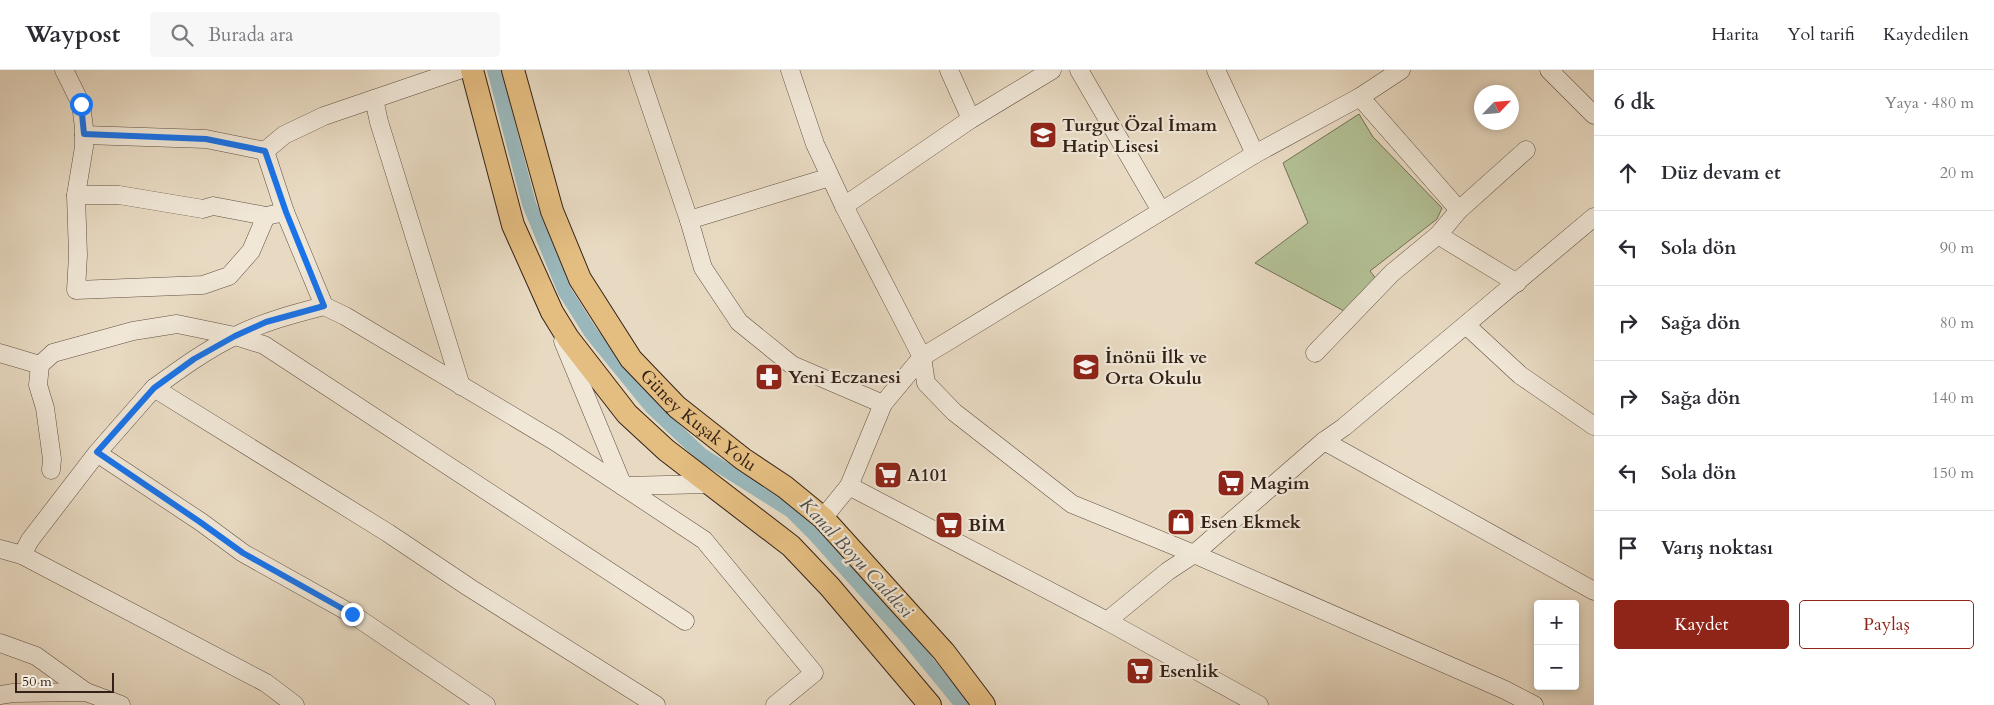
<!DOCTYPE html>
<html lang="tr">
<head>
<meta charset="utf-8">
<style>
	:root { --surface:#fff; --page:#f7f7f7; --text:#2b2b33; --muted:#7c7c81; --line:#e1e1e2; --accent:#8f2418 }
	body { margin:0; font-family:Cardo,serif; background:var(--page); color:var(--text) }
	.controls { position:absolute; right:15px; bottom:15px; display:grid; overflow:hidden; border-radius:5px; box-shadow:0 2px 8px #0003 }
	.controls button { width:45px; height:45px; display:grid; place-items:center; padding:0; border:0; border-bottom:1px solid var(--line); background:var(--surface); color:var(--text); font:25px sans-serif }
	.compass { position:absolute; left:1474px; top:15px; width:45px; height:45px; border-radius:50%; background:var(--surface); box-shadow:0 2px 8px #0003; rotate:64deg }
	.scale { position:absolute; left:15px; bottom:12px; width:99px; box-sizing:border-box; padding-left:5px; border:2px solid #332118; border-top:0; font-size:14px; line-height:18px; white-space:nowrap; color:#332118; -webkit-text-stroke:4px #f0e7d7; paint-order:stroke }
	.stop { position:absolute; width:15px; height:15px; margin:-11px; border:4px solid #1a73e8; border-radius:50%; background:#fff }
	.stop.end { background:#1a73e8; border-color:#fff; box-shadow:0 1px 5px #0008 }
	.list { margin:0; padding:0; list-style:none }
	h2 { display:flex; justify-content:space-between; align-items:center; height:65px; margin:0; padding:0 20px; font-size:21px }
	h2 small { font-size:16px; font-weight:400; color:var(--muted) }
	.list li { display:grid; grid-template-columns:32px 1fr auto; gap:15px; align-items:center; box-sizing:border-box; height:75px; padding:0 20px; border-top:1px solid var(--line) }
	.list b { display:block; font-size:19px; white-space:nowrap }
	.list em { font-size:16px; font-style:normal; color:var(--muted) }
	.actions { display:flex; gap:10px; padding:15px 20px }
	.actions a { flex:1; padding:11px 0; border:1px solid var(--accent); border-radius:5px; text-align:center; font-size:18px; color:var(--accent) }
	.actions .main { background:var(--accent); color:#fff }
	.icon { flex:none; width:28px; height:28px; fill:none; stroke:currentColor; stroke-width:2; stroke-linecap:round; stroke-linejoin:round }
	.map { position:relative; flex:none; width:1594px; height:635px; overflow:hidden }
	header { display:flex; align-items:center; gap:30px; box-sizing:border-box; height:70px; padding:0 25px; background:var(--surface); border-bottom:1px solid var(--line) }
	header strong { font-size:24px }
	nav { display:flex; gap:28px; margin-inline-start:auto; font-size:18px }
	.search { width:350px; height:45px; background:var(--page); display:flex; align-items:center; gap:12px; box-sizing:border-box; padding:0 18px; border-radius:5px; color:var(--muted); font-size:19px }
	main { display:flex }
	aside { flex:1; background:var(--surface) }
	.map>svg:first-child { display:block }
	.green { fill:#b3c095; stroke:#737056 }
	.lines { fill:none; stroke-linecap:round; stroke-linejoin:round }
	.canal { stroke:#9ab8bc; stroke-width:14 }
	.minor-casing { stroke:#604f42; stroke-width:19 }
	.major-casing { stroke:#332118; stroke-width:24 }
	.minor { stroke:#f0e7d7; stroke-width:18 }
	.major { stroke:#e4bd81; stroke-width:22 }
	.route { stroke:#1a73e8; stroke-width:6 }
	.labels { text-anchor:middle; stroke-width:4.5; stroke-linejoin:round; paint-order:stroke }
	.poi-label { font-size:18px; font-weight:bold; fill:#332118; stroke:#f0e7d7; text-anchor:start }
	.street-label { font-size:18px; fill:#332118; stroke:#f0e7d7 }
	.water-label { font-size:19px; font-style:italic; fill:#524e49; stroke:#f0e7d7 }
</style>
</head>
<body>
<header>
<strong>Waypost</strong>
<div class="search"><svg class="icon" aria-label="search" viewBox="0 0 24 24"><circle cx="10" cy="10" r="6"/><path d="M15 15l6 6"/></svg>Burada ara</div>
<nav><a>Harita</a><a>Yol tarifi</a><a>Kaydedilen</a></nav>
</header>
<main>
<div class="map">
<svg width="1594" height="635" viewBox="0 0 1594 635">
	<rect width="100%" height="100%" fill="#e8dac2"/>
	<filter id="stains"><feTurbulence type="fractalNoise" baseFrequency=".004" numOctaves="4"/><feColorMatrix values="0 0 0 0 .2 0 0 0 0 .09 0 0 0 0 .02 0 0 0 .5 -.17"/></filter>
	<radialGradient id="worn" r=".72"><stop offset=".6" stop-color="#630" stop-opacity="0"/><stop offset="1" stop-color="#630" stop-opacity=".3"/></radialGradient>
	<!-- green -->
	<polygon class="green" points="1359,44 1373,67 1442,138 1437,149 1370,201 1377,210 1344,241 1255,193 1308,153 1283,93"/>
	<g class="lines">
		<!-- canal -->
		<polyline class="canal" points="494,0 529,134 565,222 591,263 652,338 702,385 791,441 814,464 904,564 962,635"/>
		<defs>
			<g id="minor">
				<polyline points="64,0 81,34 84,58 84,77 76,125 78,185 76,220 203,215 229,206 251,181 266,146"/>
				<polyline points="638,0 689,150 703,198 739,252 792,295 883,334"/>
				<polyline points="790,0 815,74 844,136"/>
				<polyline points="949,0 971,49"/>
				<polyline points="1052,0 971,49 844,136 922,287 926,313 954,342 1072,434 1194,484 1505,620 1534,635"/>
				<polyline points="1079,0 1161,141"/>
				<polyline points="1216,0 1255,84"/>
				<polyline points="1549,0 1594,45"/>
				<polyline points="1360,27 1459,140"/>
				<polyline points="374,29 379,52 461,316"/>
				<polyline points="84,65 206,69 265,81"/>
				<polyline points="76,125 119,125 203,139 213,136 266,146 285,142 324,236"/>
				<polyline points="285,142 265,81 284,65 324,46 459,0"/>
				<polyline points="689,150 830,107"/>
				<polyline points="1438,165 1517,213"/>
				<polyline points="1467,256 1520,305 1594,356"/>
				<polyline points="563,271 623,416 710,414"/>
				<polyline points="0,283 40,295"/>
				<polyline points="1315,283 1392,203 1438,165 1459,140 1526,80"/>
				<path d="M154 318C180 299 206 280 235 266 263 252 293 244 324 236L345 246 556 372 704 470 814 603 775 635"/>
				<polyline points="1324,371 1594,521"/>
				<polyline points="97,383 201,452 243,483 352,544 486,635"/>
				<polyline points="51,400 52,389 45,338 38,315 40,295 53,283 133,261 177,254 235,266 264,275 685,551"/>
				<polyline points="849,416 1107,551 1259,635"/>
				<polyline points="823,448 849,416 883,334 922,287 1255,84 1360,27 1401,0"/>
				<polyline points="0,479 22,485 30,470 97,383 154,318 388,463 470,518 656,635"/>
				<polyline points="22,485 266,613 295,635"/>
				<polyline points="1107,551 1168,501 1194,484 1324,371 1344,357 1594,147"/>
				<polyline points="0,573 36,586 86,622"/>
				<polyline points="0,625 13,623 86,622 121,635"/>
			</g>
			<g id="major">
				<polyline points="472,0 513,155 552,242 568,268 627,344 666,380 791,476 830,517 930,635"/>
				<path id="s1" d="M513 0 552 141 580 209 631 289 677 337 743 389 785 417 823 448 944 582 984 635"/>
			</g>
		</defs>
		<!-- minor casing -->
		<use href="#minor" class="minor-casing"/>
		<!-- major casing -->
		<use href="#major" class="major-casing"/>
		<!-- minor -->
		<use href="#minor" class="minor"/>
		<!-- major -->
		<use href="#major" class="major"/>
	</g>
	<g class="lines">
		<!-- route -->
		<polyline class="route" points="81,34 84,64 206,69 265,81 286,142 324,236 266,252 235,266 194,289 154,318 97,382 200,452 243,483 352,544"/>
	</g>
	<!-- icons -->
	<defs>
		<symbol id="school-square" viewBox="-11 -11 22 22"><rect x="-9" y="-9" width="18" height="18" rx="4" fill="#8f2418" stroke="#f0e7d7"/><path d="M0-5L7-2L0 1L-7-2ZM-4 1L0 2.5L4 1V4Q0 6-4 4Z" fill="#fff"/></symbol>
		<symbol id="pharmacy-square" viewBox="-11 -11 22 22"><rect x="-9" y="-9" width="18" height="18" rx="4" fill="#8f2418" stroke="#f0e7d7"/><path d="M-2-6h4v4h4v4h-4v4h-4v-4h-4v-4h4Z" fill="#fff"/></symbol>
		<symbol id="supermarket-square" viewBox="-11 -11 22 22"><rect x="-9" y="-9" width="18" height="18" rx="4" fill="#8f2418" stroke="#f0e7d7"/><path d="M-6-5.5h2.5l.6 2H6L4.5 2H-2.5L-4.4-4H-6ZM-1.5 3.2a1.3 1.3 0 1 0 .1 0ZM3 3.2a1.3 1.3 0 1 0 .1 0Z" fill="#fff"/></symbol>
		<symbol id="shop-square" viewBox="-11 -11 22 22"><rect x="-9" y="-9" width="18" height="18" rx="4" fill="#8f2418" stroke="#f0e7d7"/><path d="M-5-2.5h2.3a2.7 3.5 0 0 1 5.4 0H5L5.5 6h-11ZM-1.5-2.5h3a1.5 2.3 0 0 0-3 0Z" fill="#fff"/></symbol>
	</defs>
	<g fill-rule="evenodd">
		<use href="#school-square" x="1027" y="49" width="32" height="32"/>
		<use href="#school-square" x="1070" y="281" width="32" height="32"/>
		<use href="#pharmacy-square" x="753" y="291" width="32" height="32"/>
		<use href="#supermarket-square" x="872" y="389" width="32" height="32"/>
		<use href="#supermarket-square" x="1215" y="397" width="32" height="32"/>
		<use href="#shop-square" x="1165" y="436" width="32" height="32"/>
		<use href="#supermarket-square" x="933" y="439" width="32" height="32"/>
		<use href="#supermarket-square" x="1124" y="585" width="32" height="32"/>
	</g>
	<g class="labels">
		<!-- poi labels -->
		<g class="poi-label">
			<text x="1062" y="61">Turgut Özal İmam<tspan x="1062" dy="21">Hatip Lisesi</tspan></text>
			<text x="1105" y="293">İnönü İlk ve<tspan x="1105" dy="21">Orta Okulu</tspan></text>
			<text x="788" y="313">Yeni Eczanesi</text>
			<text x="907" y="411">A101</text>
			<text x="1250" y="419">Magim</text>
			<text x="1200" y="458">Esen Ekmek</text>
			<text x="968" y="461">BİM</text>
			<text x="1159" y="607">Esenlik</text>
		</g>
		<!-- street labels -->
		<g class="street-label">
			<text dy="6" stroke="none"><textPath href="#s1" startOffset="406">Güney Kuşak Yolu</textPath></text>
		</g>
		<!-- water labels -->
		<g class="water-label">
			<text transform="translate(857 487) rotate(47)" y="7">Kanal Boyu Caddesi</text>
		</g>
	</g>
	<rect width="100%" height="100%" filter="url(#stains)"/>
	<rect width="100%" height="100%" fill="url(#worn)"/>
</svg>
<div class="controls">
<button>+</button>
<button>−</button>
</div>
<svg class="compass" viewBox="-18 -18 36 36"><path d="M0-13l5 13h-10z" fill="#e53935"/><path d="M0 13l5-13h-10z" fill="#7c7c81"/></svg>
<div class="scale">50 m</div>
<div class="stop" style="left:81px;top:34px"></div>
<div class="stop end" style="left:352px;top:544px"></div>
</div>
<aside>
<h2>6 dk<small>Yaya · 480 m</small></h2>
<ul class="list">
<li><svg class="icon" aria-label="ahead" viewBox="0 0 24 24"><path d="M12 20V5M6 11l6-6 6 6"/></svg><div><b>Düz devam et</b></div><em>20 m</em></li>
<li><svg class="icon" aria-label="left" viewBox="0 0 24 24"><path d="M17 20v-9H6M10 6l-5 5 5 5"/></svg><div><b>Sola dön</b></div><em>90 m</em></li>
<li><svg class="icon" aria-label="right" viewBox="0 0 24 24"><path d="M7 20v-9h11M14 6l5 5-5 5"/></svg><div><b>Sağa dön</b></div><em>80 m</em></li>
<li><svg class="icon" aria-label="right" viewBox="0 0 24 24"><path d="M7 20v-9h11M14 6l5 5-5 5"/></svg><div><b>Sağa dön</b></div><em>140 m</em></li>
<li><svg class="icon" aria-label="left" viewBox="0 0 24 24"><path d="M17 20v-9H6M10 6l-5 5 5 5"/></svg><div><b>Sola dön</b></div><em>150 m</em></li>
<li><svg class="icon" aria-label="arrive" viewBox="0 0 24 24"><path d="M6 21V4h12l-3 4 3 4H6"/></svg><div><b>Varış noktası</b></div></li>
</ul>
<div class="actions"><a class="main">Kaydet</a><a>Paylaş</a></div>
</aside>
</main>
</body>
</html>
